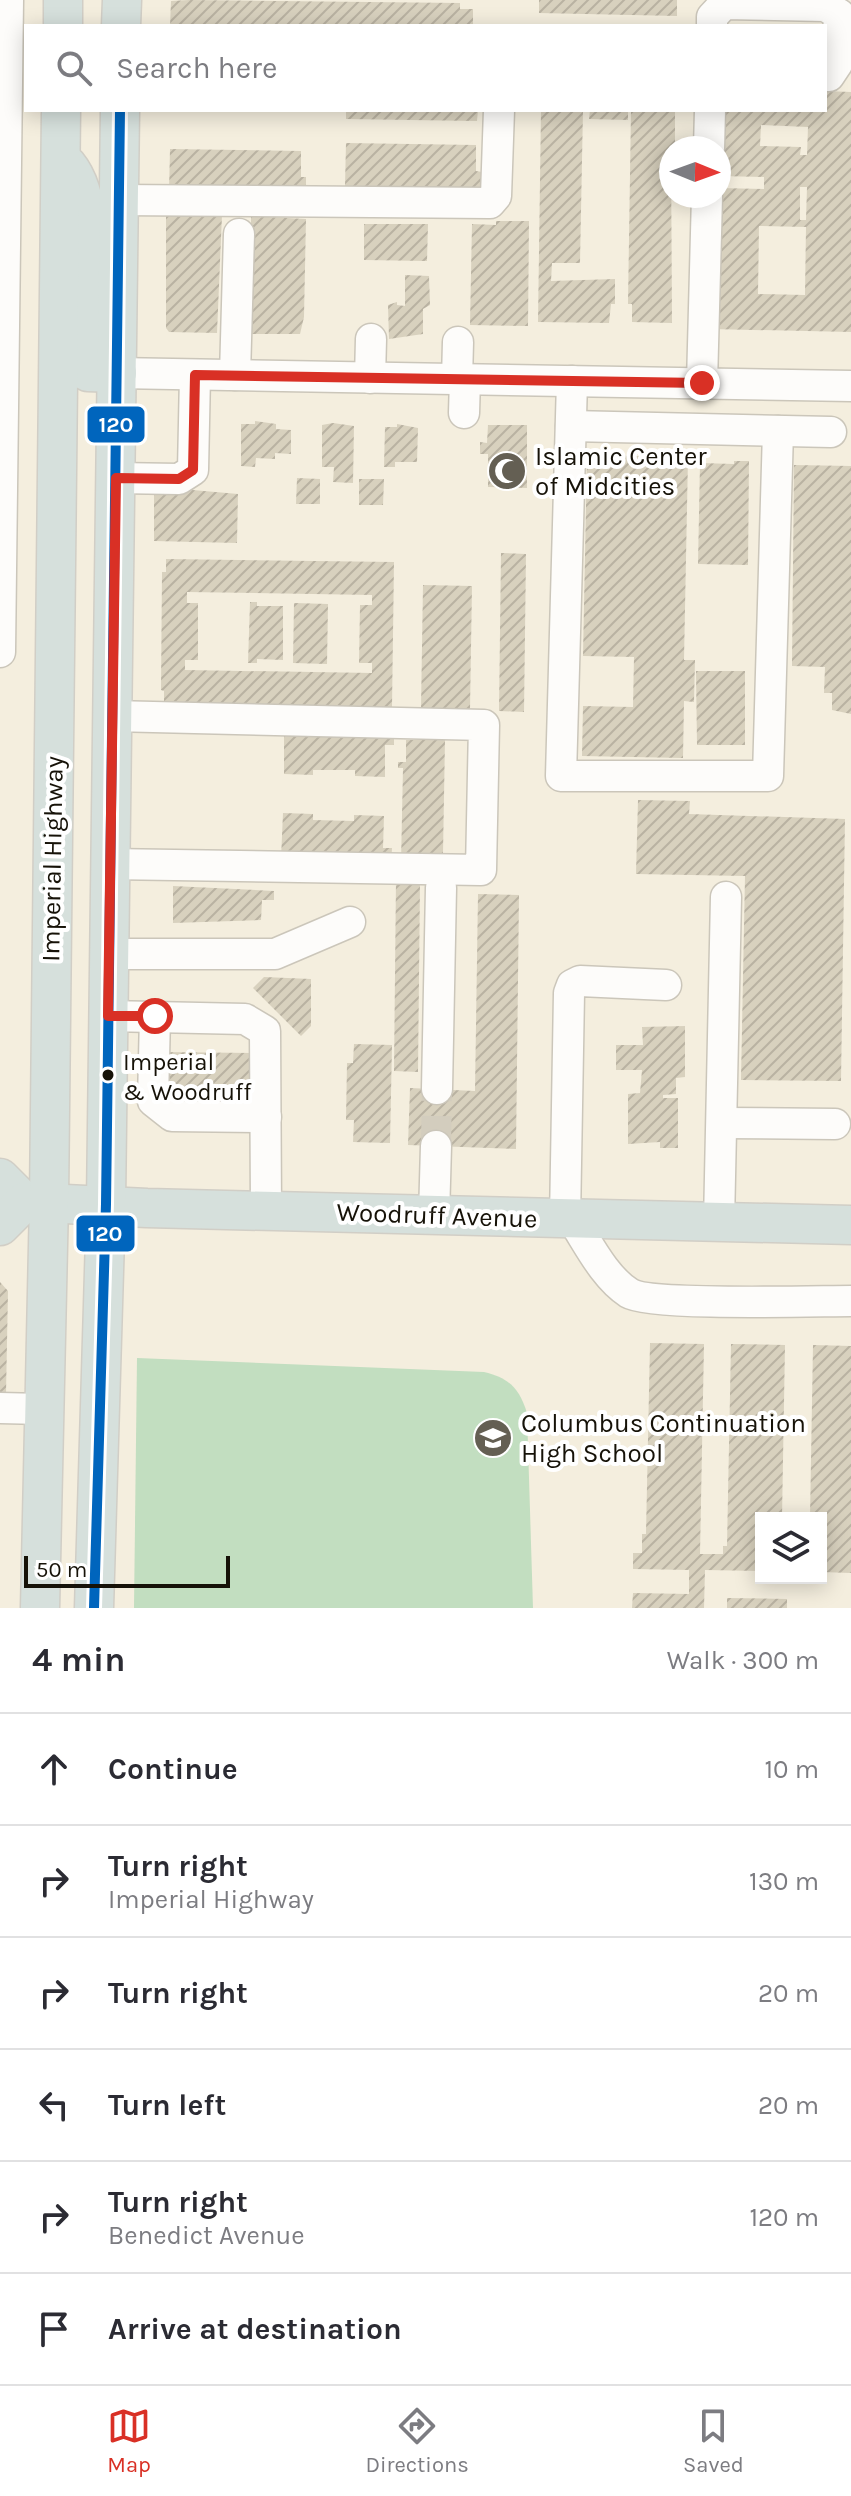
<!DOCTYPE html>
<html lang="en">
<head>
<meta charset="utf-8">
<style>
	:root { --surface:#fff; --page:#f7f7f7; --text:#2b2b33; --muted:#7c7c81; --line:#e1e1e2; --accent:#d93025 }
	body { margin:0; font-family:Karla,sans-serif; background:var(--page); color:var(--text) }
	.controls { position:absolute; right:24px; bottom:24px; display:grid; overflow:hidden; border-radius:0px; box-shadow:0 4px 20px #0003 }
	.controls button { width:72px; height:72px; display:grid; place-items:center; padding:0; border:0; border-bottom:2px solid var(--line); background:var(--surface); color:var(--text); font:40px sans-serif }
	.compass { position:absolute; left:659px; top:136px; width:72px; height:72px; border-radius:50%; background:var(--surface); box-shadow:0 4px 20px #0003; rotate:91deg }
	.scale { position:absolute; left:24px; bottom:20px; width:206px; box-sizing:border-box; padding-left:8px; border:4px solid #161208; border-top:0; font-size:22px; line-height:28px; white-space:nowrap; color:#161208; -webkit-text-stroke:6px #fff; paint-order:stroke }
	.stop { position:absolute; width:24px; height:24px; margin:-18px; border:6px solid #d93025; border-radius:50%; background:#fff }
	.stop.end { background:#d93025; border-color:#fff; box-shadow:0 2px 8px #0008 }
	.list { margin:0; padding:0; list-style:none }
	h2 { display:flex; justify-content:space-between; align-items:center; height:104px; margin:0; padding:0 32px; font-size:34px }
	h2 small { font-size:26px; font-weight:400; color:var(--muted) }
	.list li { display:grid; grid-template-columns:52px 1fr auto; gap:24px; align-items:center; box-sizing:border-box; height:112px; padding:0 32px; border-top:2px solid var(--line) }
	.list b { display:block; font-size:30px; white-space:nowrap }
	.list p { margin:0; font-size:26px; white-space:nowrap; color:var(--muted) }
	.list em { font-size:26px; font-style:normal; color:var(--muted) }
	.icon { flex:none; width:44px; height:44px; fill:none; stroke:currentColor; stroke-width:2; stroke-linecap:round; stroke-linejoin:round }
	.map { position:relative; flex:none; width:851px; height:1608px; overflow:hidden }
	.search { position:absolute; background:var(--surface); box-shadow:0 4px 20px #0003; left:24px; right:24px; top:24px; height:88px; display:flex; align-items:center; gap:20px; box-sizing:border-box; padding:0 28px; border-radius:0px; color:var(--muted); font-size:30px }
	.sheet { height:776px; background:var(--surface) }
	nav { display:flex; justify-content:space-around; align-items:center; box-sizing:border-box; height:112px; border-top:2px solid var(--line); background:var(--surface); font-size:22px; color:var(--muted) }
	nav a { display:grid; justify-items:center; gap:4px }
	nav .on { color:var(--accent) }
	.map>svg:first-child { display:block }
	.pitch { fill:#c2dec0 }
	.building { fill:url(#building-hatch); fill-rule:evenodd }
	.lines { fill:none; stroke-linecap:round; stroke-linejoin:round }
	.minor-tunnel { stroke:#d3cdbe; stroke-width:30; stroke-dasharray:30 15; stroke-linecap:butt }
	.minor-casing { stroke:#cbc6ba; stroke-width:33 }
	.major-casing { stroke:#d1cec6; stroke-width:41 }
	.minor { stroke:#fdfcfa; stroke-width:30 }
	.major { stroke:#d6e0dc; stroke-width:38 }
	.bus-1-casing { stroke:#fff; stroke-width:16 }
	.bus-1 { stroke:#0065bd; stroke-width:10 }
	.route { stroke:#d93025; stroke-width:10 }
	.bus-dot { fill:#161208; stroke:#fff; stroke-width:3 }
	.labels { text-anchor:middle; stroke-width:8; stroke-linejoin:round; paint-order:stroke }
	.bus-label { font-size:24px; fill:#161208; stroke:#fff; text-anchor:start }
	.poi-label { font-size:26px; fill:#161208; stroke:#fff; text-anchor:start }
	.street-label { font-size:26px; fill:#161208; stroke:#fff }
	.line-badge { stroke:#fff; stroke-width:3 }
	.badge-label { font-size:22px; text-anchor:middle; font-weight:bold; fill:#fff }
</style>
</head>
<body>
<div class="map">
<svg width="851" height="1608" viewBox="0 0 851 1608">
	<defs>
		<pattern id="building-hatch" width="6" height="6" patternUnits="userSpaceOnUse" patternTransform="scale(2)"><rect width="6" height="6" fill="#d8d1be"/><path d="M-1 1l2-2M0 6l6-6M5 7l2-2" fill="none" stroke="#b9b2a2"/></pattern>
	</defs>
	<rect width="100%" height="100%" fill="#f4eede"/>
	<!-- pitch -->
	<path class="pitch" d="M137 1358 484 1372C509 1378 519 1388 527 1413L533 1608H134Z"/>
	<!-- building -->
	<g class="building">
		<polygon points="189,0 460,3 460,9 473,9 473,26 170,26 171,1"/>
		<polygon points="539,0 677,0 677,16 539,13"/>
		<path d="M825 91 851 92V332L710 329 719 188 764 189V177L719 176 714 110H825ZM761 125 808 127 807 155H800L801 147 760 146ZM800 187H807L806 220H800ZM759 226 806 227 805 295 758 294Z"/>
		<polygon points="346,110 478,110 477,121 346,119"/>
		<polygon points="541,110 583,110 580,263 552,263 551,281 615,279 615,304 611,304 609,323 538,322"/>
		<polygon points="590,110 628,110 628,120 589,119"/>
		<polygon points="631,110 675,110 675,148 671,148 672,323 632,322 632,304 628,304"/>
		<polygon points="346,143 476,145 476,171 482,172 482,188 345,186"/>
		<polygon points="170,149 301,151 301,177 306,177 306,194 169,191"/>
		<polygon points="166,215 222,215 217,333 169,332 166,328"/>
		<polygon points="251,216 306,219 304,317 300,334 251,334"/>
		<polygon points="496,221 529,221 528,326 470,325 472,224 496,225"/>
		<polygon points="364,224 428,224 427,261 364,260"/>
		<polygon points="405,275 429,276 430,305 423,309 423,334 389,339 388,305 397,302 397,305 405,306"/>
		<polygon points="255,421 276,424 276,429 291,430 291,454 275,453 275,459 256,458 255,467 241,466 241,424 255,424"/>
		<polygon points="333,423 354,426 353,483 333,482 334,467 322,467 322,425"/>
		<polygon points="397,424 418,428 417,462 395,462 395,467 384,467 385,427 397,427"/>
		<polygon points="488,425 527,425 527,488 488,487 488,454 480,454 480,442 487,443"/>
		<polygon points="587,455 688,457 684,660 695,660 694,702 684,701 683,758 582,756 583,706 633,707 634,657 583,656"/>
		<polygon points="734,461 749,461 748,565 698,564 700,463 734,464"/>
		<polygon points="794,465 851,466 851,714 832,710 832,693 824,693 825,667 792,666"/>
		<polygon points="297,478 320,479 320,504 296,504"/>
		<polygon points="359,479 384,479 383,505 359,505"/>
		<polygon points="170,488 238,494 237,543 154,541 154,492"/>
		<polygon points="501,553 526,554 524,712 499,711"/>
		<path d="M166 559 394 562 392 707 164 704V691L161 690 162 572H166ZM187 592 372 595V605H360L359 663H372V673L185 670V660H198V603H187Z"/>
		<polygon points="423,585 472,586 470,709 421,708"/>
		<polygon points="250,602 257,602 257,606 283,606 283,660 257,659 257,663 248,663"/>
		<polygon points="294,603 328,604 327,664 293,663"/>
		<polygon points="696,671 745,671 745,745 697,745"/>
		<polygon points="284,729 394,729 394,745 385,745 385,777 355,776 355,770 313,770 313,775 284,774"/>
		<polygon points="406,740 445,740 443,853 437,853 437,864 401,863 403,768 398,768 398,762 406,762"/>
		<polygon points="638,800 690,801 689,814 845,819 841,1081 741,1080 745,876 636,874"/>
		<polygon points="283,813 313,814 313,820 354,821 354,815 384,816 383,848 392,848 391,864 281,859"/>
		<polygon points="396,880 420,880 418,1072 394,1071"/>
		<polygon points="173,886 274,891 274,900 262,900 261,920 173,923"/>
		<polygon points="478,894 519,895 516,1149 408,1145 410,1088 475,1091"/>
		<polygon points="264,977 311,979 311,1026 301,1036 253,988"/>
		<polygon points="685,1026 685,1077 676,1078 676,1094 663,1095 663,1098 678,1098 678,1148 660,1148 660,1142 628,1144 628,1094 640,1093 642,1070 616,1070 616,1045 643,1045 642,1027"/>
		<polygon points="354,1044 392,1045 390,1143 353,1142 354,1120 346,1120 347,1063 353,1063"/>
		<polygon points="161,1052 253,1053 252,1102 160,1100"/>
		<polygon points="0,1282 8,1291 6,1393 0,1393"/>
		<polygon points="650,1343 704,1344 700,1554 723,1554 723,1546 727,1546 731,1344 785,1345 782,1518 761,1518 761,1571 705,1570 704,1608 632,1608 633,1593 689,1594 689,1570 633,1569 633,1553 642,1553 642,1534 646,1534"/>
		<polygon points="813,1345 851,1346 851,1573 821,1572 821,1518 810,1518"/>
		<polygon points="727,1598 787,1599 787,1608 727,1608"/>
	</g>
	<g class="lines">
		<!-- minor-tunnel -->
		<polyline class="minor-tunnel" points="436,1146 437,1089"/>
		<defs>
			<g id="minor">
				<polyline points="712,26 712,17 724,4 825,6 839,14 837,64 829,76 825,76"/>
				<polyline points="709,148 710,110"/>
				<polyline points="119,200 490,203 496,196 499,110"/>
				<polyline points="117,373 851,386"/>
				<polyline points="235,375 239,234"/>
				<polyline points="370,378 371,339"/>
				<polyline points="457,379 458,342"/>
				<polyline points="572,381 561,776 768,776 778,431"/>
				<polyline points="702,383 707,196"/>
				<polyline points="464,413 465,379"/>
				<polyline points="571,426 831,432"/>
				<polyline points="116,478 179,479 193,470 195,375"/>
				<polyline points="0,652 8,0"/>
				<polyline points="109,864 481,870 484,725 112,716"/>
				<polyline points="109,954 275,954 350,922"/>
				<polyline points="108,1016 245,1019 265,1031 266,1209"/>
				<polyline points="155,1016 153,1101 172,1116 266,1117"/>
				<polyline points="437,1089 441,888"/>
				<polyline points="722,1123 835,1124"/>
				<polyline points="434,1216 436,1146"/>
				<path d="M572 1219C588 1243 604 1277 629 1293 650 1306 815 1301 851 1301"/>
				<polyline points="565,1220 569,993 572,985 580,981 666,985"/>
				<polyline points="719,1223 726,897"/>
				<polyline points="0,1408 42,1409"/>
			</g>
			<g id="major">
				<polyline points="63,26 63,0"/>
				<polyline points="121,26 122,0"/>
				<path d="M67 165C103 209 81 304 83 359L88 372 117 373"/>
				<polyline points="0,1178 24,1202"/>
				<polyline points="0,1226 24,1202 147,1208 851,1225"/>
				<polyline points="40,1608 49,1201 61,110"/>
				<polyline points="94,1608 106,1204 120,110"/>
			</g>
		</defs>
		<!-- minor casing -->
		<use href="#minor" class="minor-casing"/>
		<!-- major casing -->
		<use href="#major" class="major-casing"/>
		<!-- minor -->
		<use href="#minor" class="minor"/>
		<!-- major -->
		<use href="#major" class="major"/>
		<defs>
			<polyline id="bus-1" points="94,1608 106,1204 120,110"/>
		</defs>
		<!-- bus-1 casing -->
		<use href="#bus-1" class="bus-1-casing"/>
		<!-- bus-1 -->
		<use href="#bus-1" class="bus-1"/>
	</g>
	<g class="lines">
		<!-- route -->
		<polyline class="route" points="155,1016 108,1016 116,478 179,479 193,470 195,375 702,383"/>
	</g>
	<!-- icons -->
	<defs>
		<symbol id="mosque-disc" viewBox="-11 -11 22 22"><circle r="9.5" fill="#645f53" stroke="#fff"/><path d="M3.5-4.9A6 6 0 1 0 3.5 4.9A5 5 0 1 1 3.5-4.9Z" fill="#fff"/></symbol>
		<symbol id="school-disc" viewBox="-11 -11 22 22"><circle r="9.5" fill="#645f53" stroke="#fff"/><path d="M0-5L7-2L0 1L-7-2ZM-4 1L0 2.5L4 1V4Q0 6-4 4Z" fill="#fff"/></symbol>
	</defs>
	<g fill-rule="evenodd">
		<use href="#mosque-disc" x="485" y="449" width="44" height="44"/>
		<use href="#school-disc" x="471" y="1416" width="44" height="44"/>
	</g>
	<!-- markers -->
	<circle class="bus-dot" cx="108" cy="1075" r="7"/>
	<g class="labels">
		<!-- bus labels -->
		<g class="bus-label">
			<text x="123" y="1070">Imperial<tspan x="123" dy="30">&amp; Woodruff</tspan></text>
		</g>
		<!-- poi labels -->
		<g class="poi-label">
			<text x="535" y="465">Islamic Center<tspan x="535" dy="30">of Midcities</tspan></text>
			<text x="521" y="1432">Columbus Continuation<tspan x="521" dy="30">High School</tspan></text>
		</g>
		<!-- street labels -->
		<g class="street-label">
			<text transform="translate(52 859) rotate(-89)" y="9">Imperial Highway</text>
			<text transform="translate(437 1215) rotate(2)" y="9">Woodruff Avenue</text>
		</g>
	</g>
	<g class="line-badge">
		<rect x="86" y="405" width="60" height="39" rx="8" fill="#0065bd"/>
		<rect x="75" y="1214" width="61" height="39" rx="8" fill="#0065bd"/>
	</g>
	<g class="badge-label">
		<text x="116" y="432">120</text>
		<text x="105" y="1241">120</text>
	</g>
</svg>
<div class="controls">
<button><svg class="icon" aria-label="layers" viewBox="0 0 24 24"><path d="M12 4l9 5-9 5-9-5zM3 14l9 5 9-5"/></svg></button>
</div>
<svg class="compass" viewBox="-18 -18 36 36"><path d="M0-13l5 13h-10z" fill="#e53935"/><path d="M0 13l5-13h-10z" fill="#7c7c81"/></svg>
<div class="scale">50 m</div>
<div class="stop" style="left:155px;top:1016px"></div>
<div class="stop end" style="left:702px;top:383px"></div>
<div class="search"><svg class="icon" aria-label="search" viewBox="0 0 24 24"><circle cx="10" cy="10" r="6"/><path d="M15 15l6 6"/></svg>Search here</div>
</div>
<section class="sheet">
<h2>4 min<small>Walk · 300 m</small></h2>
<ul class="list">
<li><svg class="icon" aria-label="ahead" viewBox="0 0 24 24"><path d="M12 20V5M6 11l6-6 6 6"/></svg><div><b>Continue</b></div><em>10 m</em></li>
<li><svg class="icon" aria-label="right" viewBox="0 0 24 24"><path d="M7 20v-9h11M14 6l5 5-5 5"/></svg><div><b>Turn right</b><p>Imperial Highway</p></div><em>130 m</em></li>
<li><svg class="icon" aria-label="right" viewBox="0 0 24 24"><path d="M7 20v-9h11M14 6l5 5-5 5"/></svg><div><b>Turn right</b></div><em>20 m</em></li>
<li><svg class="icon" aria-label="left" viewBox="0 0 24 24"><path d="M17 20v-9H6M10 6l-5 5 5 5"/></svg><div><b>Turn left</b></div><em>20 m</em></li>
<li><svg class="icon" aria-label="right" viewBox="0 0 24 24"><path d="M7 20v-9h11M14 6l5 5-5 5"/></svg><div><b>Turn right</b><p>Benedict Avenue</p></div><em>120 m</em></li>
<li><svg class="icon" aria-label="arrive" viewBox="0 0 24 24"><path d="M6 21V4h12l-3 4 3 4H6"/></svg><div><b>Arrive at destination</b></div></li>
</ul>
</section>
<nav>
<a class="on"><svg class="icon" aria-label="map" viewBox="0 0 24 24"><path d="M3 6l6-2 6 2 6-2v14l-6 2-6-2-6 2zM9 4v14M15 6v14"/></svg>Map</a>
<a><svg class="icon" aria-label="directions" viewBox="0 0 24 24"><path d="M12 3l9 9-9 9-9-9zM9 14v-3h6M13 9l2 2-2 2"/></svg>Directions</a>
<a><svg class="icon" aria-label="saved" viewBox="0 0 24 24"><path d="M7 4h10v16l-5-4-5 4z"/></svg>Saved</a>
</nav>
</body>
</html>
